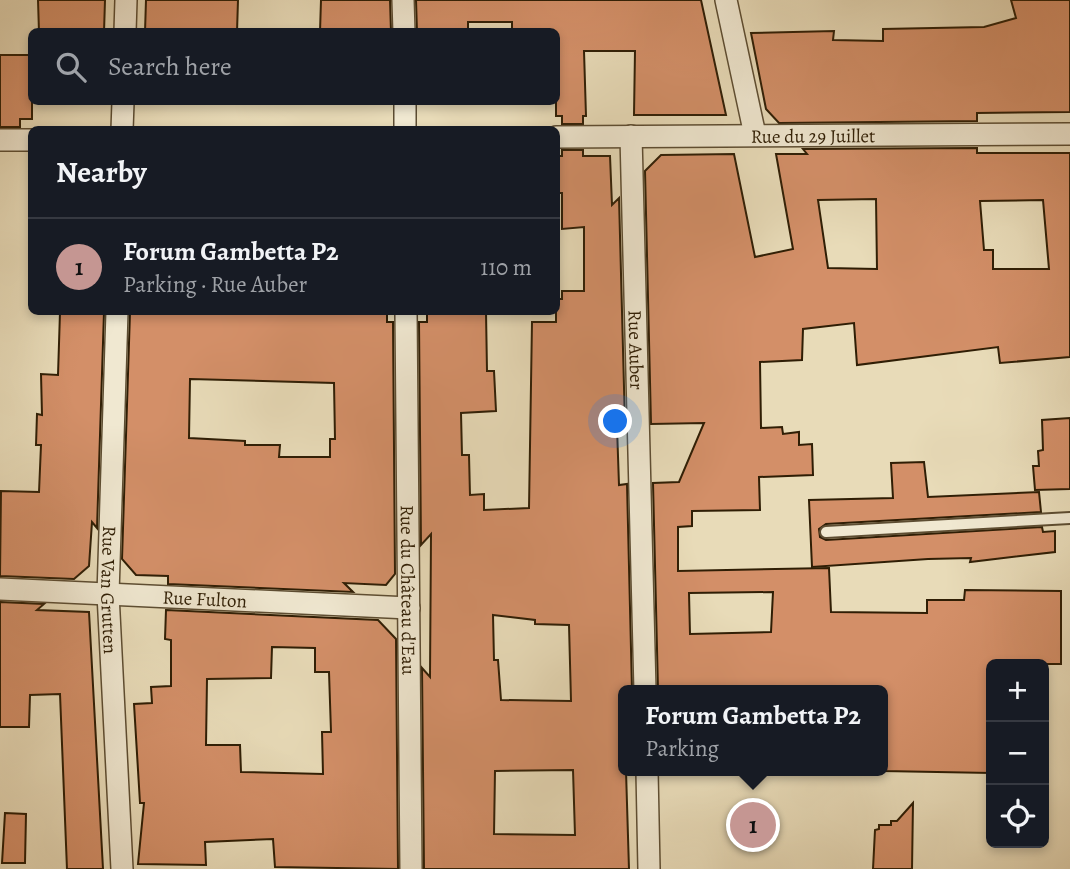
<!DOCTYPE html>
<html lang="en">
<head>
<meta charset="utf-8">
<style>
	:root { --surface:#171b24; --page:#242831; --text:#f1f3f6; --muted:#9ea1a6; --line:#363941; --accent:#c59692 }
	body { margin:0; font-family:Alegreya,serif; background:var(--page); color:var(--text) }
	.controls { position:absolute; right:21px; bottom:21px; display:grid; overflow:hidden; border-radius:10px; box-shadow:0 4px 10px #0003 }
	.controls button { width:63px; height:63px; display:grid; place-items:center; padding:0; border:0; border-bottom:2px solid var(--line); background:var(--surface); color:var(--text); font:35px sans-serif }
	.you { position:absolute; left:616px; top:422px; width:24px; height:24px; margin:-18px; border:5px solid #fff; border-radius:50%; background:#1a73e8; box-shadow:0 0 0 10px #1a73e833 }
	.badge { display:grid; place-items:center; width:46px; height:46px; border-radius:50%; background:var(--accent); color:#111; font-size:23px; font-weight:700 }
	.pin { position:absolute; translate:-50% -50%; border:4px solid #fff; box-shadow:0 2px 7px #0006 }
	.popup { position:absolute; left:618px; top:685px; width:270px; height:91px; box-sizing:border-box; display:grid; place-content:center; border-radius:10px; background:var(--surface); filter:drop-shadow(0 2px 5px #0005); font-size:23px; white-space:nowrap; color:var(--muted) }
	.popup b { font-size:26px; color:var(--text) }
	.popup::after { content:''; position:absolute; left:50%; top:100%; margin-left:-14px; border:14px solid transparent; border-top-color:var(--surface) }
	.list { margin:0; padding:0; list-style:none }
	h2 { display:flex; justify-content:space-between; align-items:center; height:91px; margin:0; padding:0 28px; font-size:30px }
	h2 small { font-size:23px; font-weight:400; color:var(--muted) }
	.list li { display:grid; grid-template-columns:46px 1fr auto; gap:21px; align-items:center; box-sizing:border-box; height:98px; padding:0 28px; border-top:2px solid var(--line) }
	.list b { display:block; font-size:26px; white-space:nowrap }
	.list p { margin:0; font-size:23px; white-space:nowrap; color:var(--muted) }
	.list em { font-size:23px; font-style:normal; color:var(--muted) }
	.icon { flex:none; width:38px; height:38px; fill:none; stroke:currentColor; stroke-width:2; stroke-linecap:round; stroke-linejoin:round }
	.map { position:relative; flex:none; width:1070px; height:869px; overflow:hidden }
	.search { position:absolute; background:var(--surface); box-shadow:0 4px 10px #0003; left:28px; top:28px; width:532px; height:77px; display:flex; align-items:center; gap:18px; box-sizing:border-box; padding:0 24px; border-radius:10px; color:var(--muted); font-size:26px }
	.panel { position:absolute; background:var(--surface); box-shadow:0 4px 10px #0003; left:28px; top:126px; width:532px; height:189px; border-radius:10px }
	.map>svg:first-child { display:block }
	.building { fill:#d38f68; stroke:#2f1e05; stroke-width:2; fill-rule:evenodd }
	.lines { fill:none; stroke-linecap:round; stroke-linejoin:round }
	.lane-casing { stroke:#5d4d32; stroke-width:14 }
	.street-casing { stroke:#5d4d32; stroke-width:24 }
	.lane { stroke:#f0e8d1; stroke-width:10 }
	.street { stroke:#f0e8d1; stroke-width:21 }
	.labels { text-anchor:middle; stroke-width:5; stroke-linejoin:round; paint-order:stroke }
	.street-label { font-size:19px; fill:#2f1e05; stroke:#f0e8d1 }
</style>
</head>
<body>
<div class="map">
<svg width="1070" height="869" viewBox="0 0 1070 869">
	<rect width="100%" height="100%" fill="#e8dbb8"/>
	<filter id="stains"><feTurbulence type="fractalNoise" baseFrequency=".00286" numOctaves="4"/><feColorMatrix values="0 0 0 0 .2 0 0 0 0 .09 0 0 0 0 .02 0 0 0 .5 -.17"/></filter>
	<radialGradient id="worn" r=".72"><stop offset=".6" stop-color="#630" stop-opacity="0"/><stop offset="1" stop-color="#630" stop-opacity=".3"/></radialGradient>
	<!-- building -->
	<g class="building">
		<polygon points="38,0 105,0 104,32 39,32"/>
		<polygon points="146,0 238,0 237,32 145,32"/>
		<polygon points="321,0 390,0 391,32 320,32"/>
		<polygon points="416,0 701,0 726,115 634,115 635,51 584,51 586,116 583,116 583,124 562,124 562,116 556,116 556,32 512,32 512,22 468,22 468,32 417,32"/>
		<polygon points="1011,0 1070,0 1070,112 977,113 977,121 779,123 766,109 751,33 834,31 833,40 883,41 883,29 984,27 1016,18"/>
		<polygon points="0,55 32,55 32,119 20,119 20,127 0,127"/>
		<path d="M977 148V153H1070V357L1000 363 998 347 857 365 854 323 803 329 802 360 760 362 761 428 782 427 783 434 799 432V445L812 444 813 475 759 477 760 510 692 511V526L678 527V571L829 568 831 612 927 613V600H964L965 590 1061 591V664H991V773L883 771V690H658L653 483 679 482 704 423 651 424 645 171 661 155 734 154 755 257 793 249 776 154H807L803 149ZM876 199 877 269 828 268 818 200ZM1043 200 1049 269H993V250H984L980 201ZM773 592 771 632 690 634 689 593Z"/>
		<path d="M562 150H583V156H610L612 205 619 198 625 425 617 427 619 485 627 484 632 690H624V771H626L629 869H424L422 668 430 677 431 534 421 545 419 322H427V312H486L487 371H494L496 411 461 413 462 455H469L470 495 484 494V510L529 508 532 322H556V299H562V291H584V227L562 229V193H556V156H562ZM493 615 535 620V624L569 625 571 701 501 700 498 660H494ZM573 770 575 835 494 834 495 771Z"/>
		<polygon points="60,312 104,312 97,528 92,522 89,566 74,579 0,576 1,491 39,492 41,445 36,445 37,414 42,415 41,374 58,375"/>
		<path d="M130 312H387V322H393L395 574 386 585 344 583 353 592 168 584V576L136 575 122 559ZM190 379 334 383 335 439H330V457H279L280 445H245V441L189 438Z"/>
		<polygon points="1070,418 1070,489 1035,490 1033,466 1039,466 1038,451 1043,450 1042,420"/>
		<polygon points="924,462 928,497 1039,492 1041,512 826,524 819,529 820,537 826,540 1042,527 1043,532 1055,531 1055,552 970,562 971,558 928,559 812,567 809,500 893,498 891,463"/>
		<polygon points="0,602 44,604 37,610 89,612 103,869 67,869 60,694 30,695 29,727 0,727"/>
		<path d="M166 610 378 620 396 639 398 869 275 867 273 839 205 842 206 865 138 864 144 803H140L134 704 152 703 151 687 171 686V640L165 639ZM272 647 315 648V672H329L331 732H322L323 774 241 772 240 745H206L207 679 271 678Z"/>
		<polygon points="913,803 912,869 873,869 875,830 879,829 879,825 891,825 891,821 897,821"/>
		<polygon points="5,813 26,814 25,863 2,863"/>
	</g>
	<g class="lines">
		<defs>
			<polyline id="lane" points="826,532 1070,518"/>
			<g id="street">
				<polyline points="403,0 404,32"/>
				<polyline points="726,0 755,135"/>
				<polyline points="125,32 126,0"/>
				<polyline points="405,102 405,130"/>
				<polyline points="122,130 123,102"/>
				<path id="s1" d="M631 136 645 690"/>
				<path id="s2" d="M556 137 1070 134"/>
				<polyline points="0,140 32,140"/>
				<path id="s3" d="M117 312 108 594 122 869"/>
				<path id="s4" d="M406 312 411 869"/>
				<path id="s5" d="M0 589 409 608"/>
				<polyline points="647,771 649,869"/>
			</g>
		</defs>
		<!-- lane casing -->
		<use href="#lane" class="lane-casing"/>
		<!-- street casing -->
		<use href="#street" class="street-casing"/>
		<!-- lane -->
		<use href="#lane" class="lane"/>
		<!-- street -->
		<use href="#street" class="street"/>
	</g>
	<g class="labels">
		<!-- street labels -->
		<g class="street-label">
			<text dy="7" stroke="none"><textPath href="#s2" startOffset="257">Rue du 29 Juillet</textPath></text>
			<text dy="7" stroke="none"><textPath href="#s1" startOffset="214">Rue Auber</textPath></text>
			<text dy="7" stroke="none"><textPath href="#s3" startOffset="278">Rue Van Grutten</textPath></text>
			<text dy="7" stroke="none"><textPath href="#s4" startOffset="278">Rue du Château d'Eau</textPath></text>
			<text dy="7" stroke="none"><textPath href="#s5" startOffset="205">Rue Fulton</textPath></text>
		</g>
	</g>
	<rect width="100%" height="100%" filter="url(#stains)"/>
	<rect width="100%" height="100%" fill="url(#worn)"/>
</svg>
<div class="controls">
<button>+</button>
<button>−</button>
<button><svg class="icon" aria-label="locate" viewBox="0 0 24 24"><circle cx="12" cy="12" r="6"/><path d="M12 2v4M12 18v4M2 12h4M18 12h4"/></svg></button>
</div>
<div class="you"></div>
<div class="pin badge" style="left:753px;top:825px">1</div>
<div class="popup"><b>Forum Gambetta P2</b>Parking</div>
<div class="search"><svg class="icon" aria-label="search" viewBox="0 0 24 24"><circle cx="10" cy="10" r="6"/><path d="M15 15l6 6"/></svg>Search here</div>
<section class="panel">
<h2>Nearby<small></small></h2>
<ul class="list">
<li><span class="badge">1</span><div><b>Forum Gambetta P2</b><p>Parking · Rue Auber</p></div><em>110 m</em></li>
</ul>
</section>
</div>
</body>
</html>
